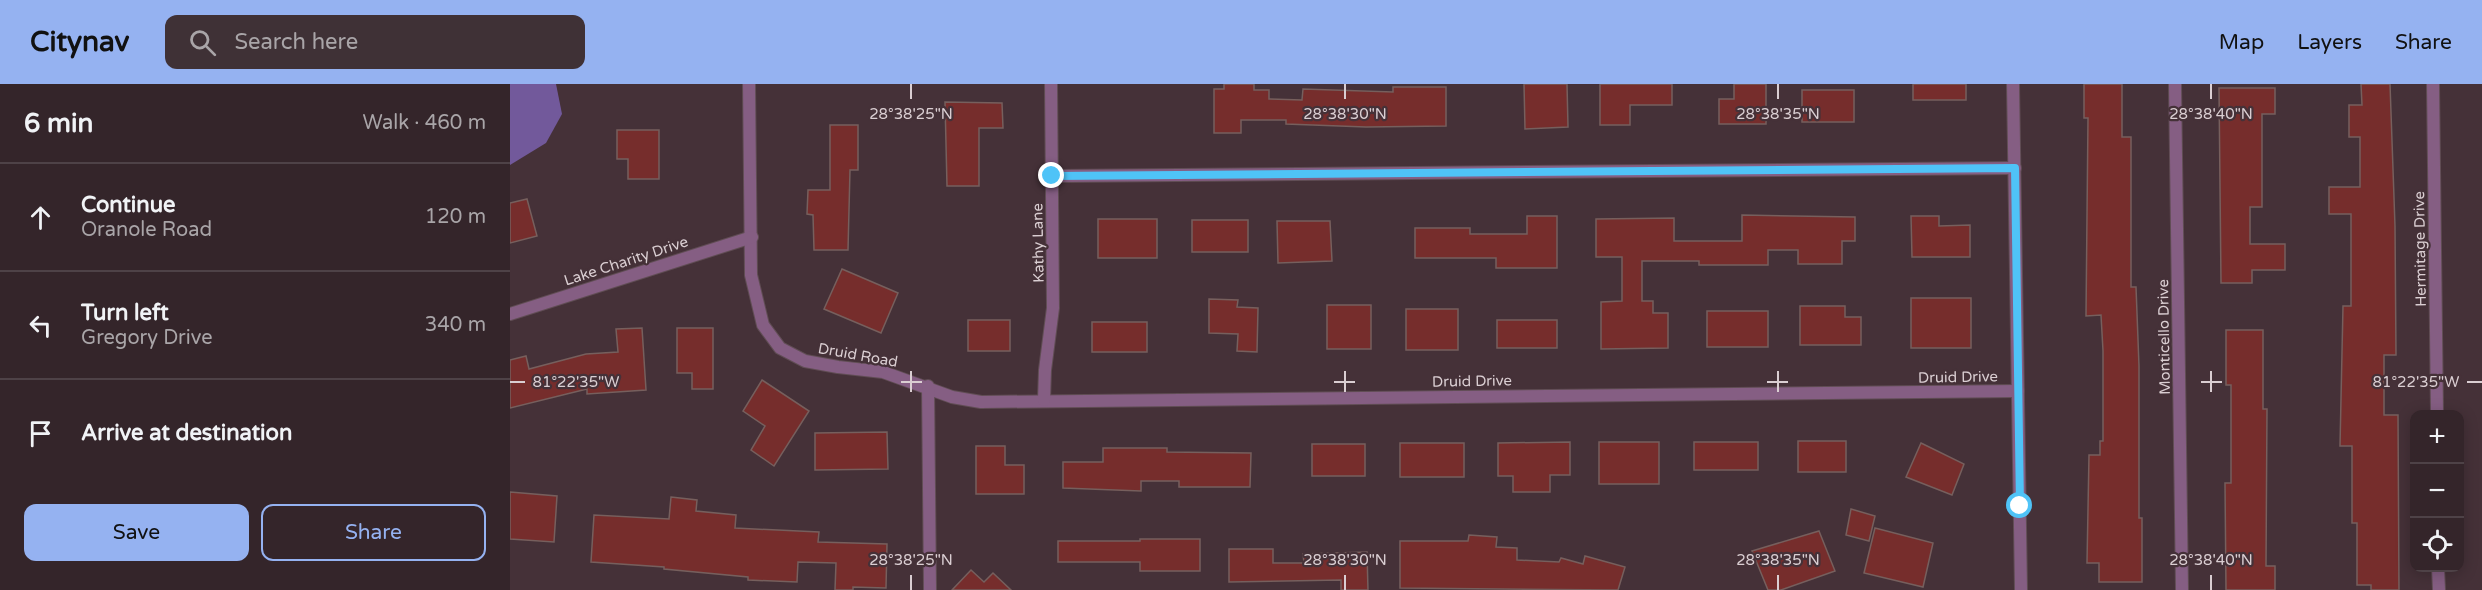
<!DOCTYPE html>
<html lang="en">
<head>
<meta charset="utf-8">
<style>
	:root { --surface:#34252a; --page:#3f3136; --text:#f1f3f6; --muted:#a9a5a8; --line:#4e4247; --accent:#95b2f1 }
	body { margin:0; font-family:"Varela Round",sans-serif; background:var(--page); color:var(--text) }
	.controls { position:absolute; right:18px; bottom:18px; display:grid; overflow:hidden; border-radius:12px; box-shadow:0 3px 15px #0003 }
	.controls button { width:54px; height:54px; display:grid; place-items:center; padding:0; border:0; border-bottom:2px solid var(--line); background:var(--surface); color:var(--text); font:30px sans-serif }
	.stop { position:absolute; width:18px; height:18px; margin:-14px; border:4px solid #4fc3f7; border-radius:50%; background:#fff }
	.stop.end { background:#4fc3f7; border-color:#fff; box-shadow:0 2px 6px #0008 }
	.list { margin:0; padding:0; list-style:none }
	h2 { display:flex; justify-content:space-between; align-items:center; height:78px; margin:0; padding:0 24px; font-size:26px }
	h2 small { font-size:20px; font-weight:400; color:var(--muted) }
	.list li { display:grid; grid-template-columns:39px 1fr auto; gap:18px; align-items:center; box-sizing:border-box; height:108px; padding:0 24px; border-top:2px solid var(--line) }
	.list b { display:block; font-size:22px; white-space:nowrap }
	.list p { margin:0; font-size:20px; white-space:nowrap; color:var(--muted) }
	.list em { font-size:20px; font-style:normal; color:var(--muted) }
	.actions { display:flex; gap:12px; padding:18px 24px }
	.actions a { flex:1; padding:14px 0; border:2px solid var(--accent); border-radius:12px; text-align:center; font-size:21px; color:var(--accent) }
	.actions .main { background:var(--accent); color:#111 }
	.icon { flex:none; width:33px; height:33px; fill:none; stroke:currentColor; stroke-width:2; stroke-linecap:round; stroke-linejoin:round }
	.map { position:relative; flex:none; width:1972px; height:506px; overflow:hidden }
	header { display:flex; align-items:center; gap:36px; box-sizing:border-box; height:84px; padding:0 30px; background:var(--accent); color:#111 }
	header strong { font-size:28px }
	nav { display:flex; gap:33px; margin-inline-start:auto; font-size:21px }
	.search { width:420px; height:54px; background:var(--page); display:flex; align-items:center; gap:15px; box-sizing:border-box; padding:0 21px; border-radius:12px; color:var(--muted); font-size:22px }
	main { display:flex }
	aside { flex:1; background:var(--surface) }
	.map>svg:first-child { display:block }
	.water { fill:#72599b }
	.building { fill:#762d2c; stroke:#765f5d; stroke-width:1.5 }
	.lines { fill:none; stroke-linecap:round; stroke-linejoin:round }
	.minor-casing { stroke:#604d54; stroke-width:14 }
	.tertiary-casing { stroke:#604d54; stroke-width:14 }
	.minor { stroke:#855e83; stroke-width:12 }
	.tertiary { stroke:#855e83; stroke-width:12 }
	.route { stroke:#4fc3f7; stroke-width:8 }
	.ticks { fill:none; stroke:#daced2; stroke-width:2 }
	.labels { text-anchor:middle; stroke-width:4.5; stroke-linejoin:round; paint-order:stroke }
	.street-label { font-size:15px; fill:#daced2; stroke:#453138 }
	.ticks-label { font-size:15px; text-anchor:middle; fill:#daced2; stroke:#453138; stroke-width:4.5; stroke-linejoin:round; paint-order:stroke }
</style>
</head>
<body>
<header>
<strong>Citynav</strong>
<div class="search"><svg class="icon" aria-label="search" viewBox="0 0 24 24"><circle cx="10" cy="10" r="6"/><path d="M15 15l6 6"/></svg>Search here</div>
<nav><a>Map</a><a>Layers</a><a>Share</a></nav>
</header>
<main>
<aside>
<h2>6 min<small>Walk · 460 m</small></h2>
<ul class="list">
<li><svg class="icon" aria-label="ahead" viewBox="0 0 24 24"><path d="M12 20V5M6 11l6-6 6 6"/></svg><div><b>Continue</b><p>Oranole Road</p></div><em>120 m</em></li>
<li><svg class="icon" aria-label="left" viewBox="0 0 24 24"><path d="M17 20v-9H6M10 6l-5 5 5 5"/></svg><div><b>Turn left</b><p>Gregory Drive</p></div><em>340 m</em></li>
<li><svg class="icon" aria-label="arrive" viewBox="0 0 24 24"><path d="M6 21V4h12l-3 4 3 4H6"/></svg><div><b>Arrive at destination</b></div></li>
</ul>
<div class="actions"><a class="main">Save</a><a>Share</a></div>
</aside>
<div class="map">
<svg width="1972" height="506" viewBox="0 0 1972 506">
	<rect width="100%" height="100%" fill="#453138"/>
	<!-- water -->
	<polygon class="water" points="0,0 46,0 52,30 36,59 0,81"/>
	<!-- building -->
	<g class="building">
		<polygon points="714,0 744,0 744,6 759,6 759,15 792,16 793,5 883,8 883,3 936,3 936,42 856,43 776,40 776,36 731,36 731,49 704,49 704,5 714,5"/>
		<polygon points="1014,0 1057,0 1058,43 1015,45"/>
		<polygon points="1090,0 1162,0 1162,21 1120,21 1120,41 1090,41"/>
		<polygon points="1224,0 1256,0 1256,40 1209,40 1209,15 1224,15"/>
		<rect x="1403" y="0" width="53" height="16"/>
		<polygon points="1574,0 1612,0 1612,53 1621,53 1621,203 1626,203 1629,282 1629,434 1632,434 1632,498 1589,498 1589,479 1577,479 1579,371 1590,371 1590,357 1593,357 1593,267 1591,231 1576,232 1578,34 1574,34"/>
		<polygon points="1851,0 1880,0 1885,142 1886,271 1874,271 1874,331 1888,331 1889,506 1861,506 1861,501 1847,501 1847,439 1842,439 1842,362 1830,362 1833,222 1841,222 1841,130 1819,130 1819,103 1850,103 1850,53 1839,53 1839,21 1852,21"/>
		<polygon points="1709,4 1765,4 1765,30 1752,30 1752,123 1740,123 1740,160 1775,160 1775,186 1742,186 1742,199 1711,199"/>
		<rect x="1292" y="6" width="52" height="32"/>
		<polygon points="435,18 492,19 493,44 469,44 469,102 437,102"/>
		<polygon points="320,41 348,41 348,86 340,86 338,166 304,166 303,131 297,130 298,106 320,106"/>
		<polygon points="107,46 149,46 149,95 118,95 118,75 107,75"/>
		<polygon points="17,115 27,152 0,159 0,119"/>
		<polygon points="1232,131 1345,133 1345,157 1332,157 1332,180 1288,180 1288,166 1258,166 1258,181 1189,181 1189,177 1132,177 1132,217 1143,217 1143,229 1158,229 1158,264 1091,265 1091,218 1112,217 1112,173 1086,173 1086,135 1164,134 1164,157 1232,157"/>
		<polygon points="1017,132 1047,132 1047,184 986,184 986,174 905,174 905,144 960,144 960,150 1017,150"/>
		<polygon points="1401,132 1429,132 1429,142 1460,141 1460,173 1402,173"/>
		<rect x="588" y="135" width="59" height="39"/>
		<rect x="682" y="136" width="56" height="32"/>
		<polygon points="767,137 820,137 822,177 768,179"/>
		<polygon points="332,185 388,209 371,249 314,225"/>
		<rect x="1401" y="214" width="60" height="50"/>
		<polygon points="699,215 728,216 727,223 748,224 747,268 727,267 728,250 699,249"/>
		<rect x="817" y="221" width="44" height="44"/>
		<polygon points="1290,222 1335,222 1335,233 1351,233 1351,261 1290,261"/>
		<rect x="896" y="225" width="52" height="41"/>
		<rect x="1197" y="227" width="61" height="36"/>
		<rect x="458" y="236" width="42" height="31"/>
		<rect x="987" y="236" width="60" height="28"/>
		<rect x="582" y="238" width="55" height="30"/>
		<polygon points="132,244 136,306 77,310 77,305 0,324 0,276 16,272 19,285 76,270 108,268 106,245"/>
		<polygon points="167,244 203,244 203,305 182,305 182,289 167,289"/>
		<polygon points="1716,246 1753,246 1753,325 1757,325 1756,482 1765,482 1765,506 1716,506 1715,399 1721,399 1721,301 1716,301"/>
		<polygon points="252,296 299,327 264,382 241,366 255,342 233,327"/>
		<polygon points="377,348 378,385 305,386 305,349"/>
		<rect x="1288" y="357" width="48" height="31"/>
		<polygon points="1060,358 1060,391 1040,391 1040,408 1003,408 1003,392 988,392 988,359"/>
		<rect x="1089" y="358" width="60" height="42"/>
		<rect x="1184" y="358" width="64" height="28"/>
		<rect x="890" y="359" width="64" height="34"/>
		<polygon points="1411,359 1454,380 1442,411 1396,393"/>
		<rect x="802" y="360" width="53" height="32"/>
		<polygon points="466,362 495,362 495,381 514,381 514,410 466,410"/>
		<polygon points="593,364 657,364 657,368 741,369 740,403 669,403 669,397 631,397 631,407 553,404 553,378 593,378"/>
		<polygon points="0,408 47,412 44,458 0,455"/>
		<polygon points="161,413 187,416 186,427 226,431 225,444 309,448 308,458 377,460 376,504 343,503 343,506 325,506 326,479 288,478 287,498 238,496 238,493 154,485 154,483 81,478 84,431 159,435"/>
		<polygon points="1341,425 1365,432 1359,457 1336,451"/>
		<polygon points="1365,444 1423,459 1413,503 1354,489"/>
		<polygon points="1309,447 1325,487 1271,506 1258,506 1242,467"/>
		<polygon points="959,451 987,453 986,463 1007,464 1007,476 1049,478 1051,474 1073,480 1075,472 1115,483 1108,506 890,504 890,457 958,457"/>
		<polygon points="630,455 690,455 690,487 630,487 630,478 548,478 548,457 630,457"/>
		<polygon points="719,465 763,465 763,479 794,479 793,470 857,468 858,506 831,506 831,496 719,498"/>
		<polygon points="461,486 474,498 483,489 501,506 442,506"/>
	</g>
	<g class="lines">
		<defs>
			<g id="minor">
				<polyline points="239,0 241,191 253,241 270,264 295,277 328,283 373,288 442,313 471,318 1508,307"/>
				<polyline points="1665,0 1672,506"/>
				<polyline points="1923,0 1927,330"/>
				<polyline points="542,92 1505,84"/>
				<polyline points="0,230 242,153"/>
				<polyline points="418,302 420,506"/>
				<polyline points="534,316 535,286 543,224 541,0"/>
				<polyline points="1928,484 1929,506"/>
			</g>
			<polyline id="tertiary" points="1503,0 1511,506"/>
		</defs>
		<!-- minor casing -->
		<use href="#minor" class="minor-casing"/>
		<!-- tertiary casing -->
		<use href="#tertiary" class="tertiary-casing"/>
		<!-- minor -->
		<use href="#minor" class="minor"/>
		<!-- tertiary -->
		<use href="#tertiary" class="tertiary"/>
	</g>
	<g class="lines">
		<!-- route -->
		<polyline class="route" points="542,92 1505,84 1510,422"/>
	</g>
	<!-- ticks -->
	<path class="ticks" d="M401 0V15M835 0V15M1268 0V15M1701 0V15M401 287V308M835 287V308M1268 287V308M1701 287V308M0 298H15M391 298H412M824 298H845M1257 298H1278M1691 298H1712M1957 298H1972M401 491V506M835 491V506M1268 491V506M1701 491V506"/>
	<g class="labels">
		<!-- street labels -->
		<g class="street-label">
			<text transform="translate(528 159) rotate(-91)" y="5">Kathy Lane</text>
			<text transform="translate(1910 165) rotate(-91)" y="5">Hermitage Drive</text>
			<text transform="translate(116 177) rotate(-18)" y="5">Lake Charity Drive</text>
			<text transform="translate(1654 253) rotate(-91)" y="5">Monticello Drive</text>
			<text transform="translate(348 271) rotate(10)" y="5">Druid Road</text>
			<text transform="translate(1448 293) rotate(-1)" y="5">Druid Drive</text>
			<text transform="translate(962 297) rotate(-1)" y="5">Druid Drive</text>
		</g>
	</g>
	<g class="ticks-label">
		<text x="401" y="35">28°38'25"N</text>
		<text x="835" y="35">28°38'30"N</text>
		<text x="1268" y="35">28°38'35"N</text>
		<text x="1701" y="35">28°38'40"N</text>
		<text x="1906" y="303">81°22'35"W</text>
		<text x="66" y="303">81°22'35"W</text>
		<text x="401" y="481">28°38'25"N</text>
		<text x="835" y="481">28°38'30"N</text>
		<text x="1268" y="481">28°38'35"N</text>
		<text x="1701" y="481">28°38'40"N</text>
	</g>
</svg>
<div class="controls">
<button>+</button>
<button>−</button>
<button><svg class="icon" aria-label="locate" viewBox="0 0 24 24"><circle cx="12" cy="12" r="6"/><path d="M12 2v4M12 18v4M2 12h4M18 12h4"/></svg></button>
</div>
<div class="stop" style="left:1510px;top:422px"></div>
<div class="stop end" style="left:542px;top:92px"></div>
</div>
</main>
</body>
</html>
